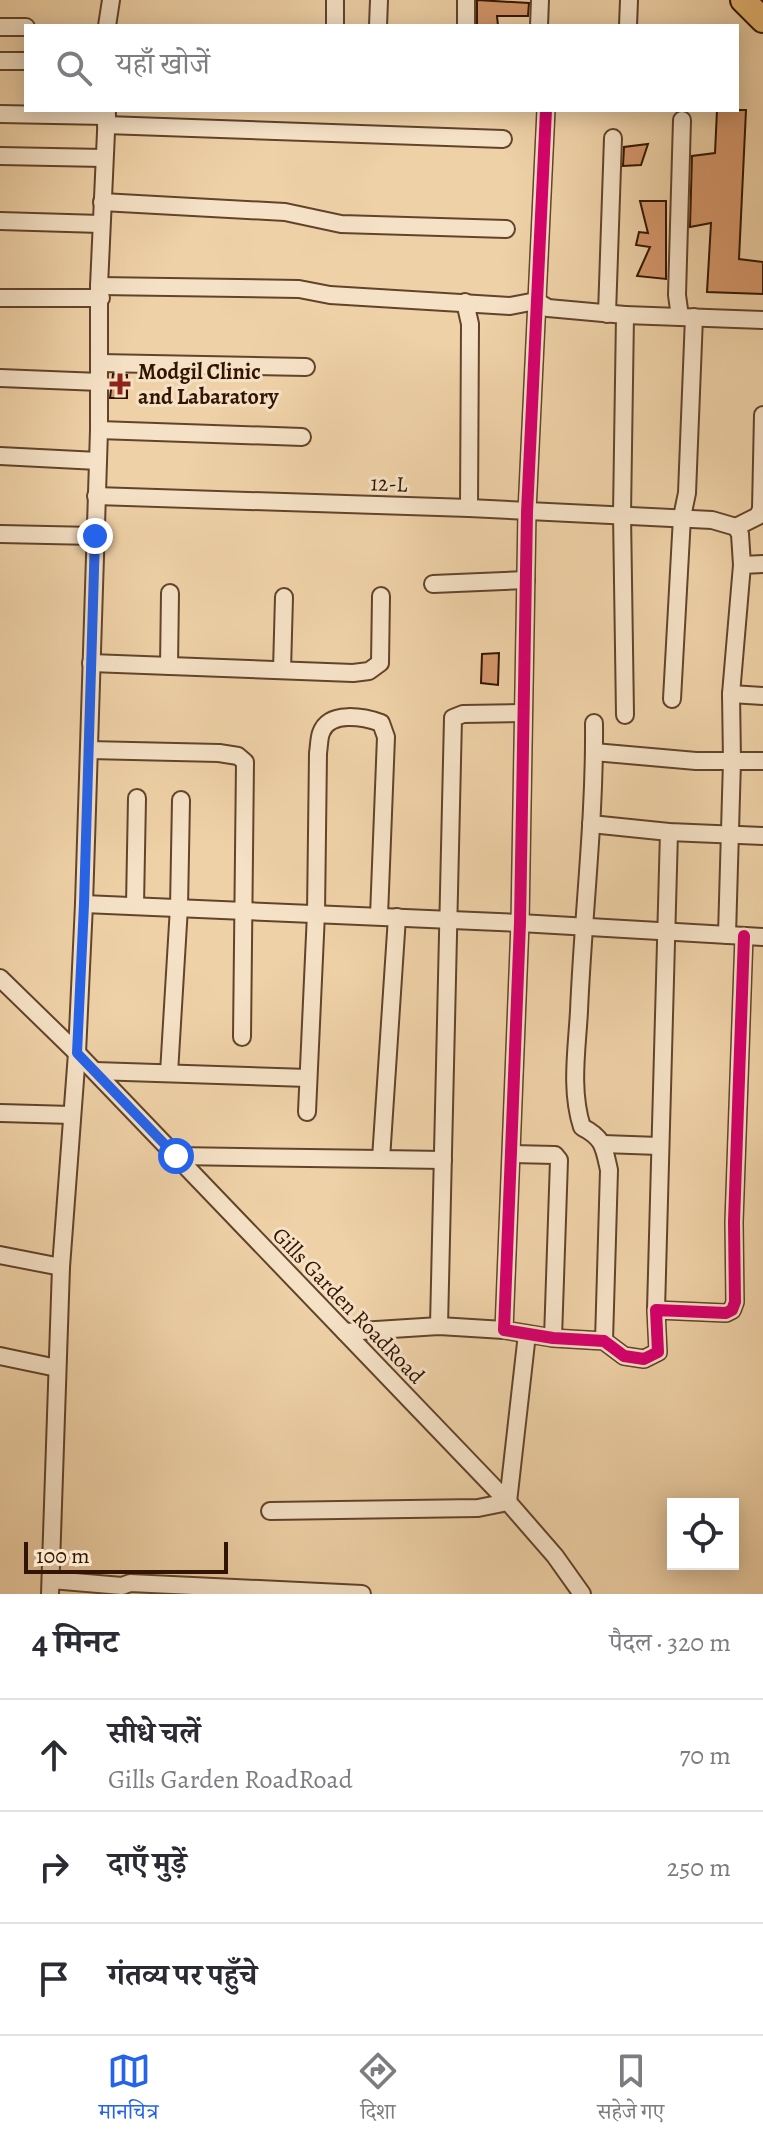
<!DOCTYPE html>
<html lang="hi">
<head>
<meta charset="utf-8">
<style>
	:root { --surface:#fff; --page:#f2f2f3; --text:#2b2b33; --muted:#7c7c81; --line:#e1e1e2; --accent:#2563eb }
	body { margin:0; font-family:Alegreya,"Noto Serif Devanagari",serif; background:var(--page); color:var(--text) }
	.controls { position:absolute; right:24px; bottom:24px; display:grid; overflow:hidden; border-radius:0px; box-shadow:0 4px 20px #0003 }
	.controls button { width:72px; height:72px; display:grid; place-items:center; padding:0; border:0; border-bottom:2px solid var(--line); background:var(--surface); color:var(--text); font:40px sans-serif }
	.scale { position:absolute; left:24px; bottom:20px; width:204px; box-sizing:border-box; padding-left:8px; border:4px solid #321500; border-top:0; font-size:22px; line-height:28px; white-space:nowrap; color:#321500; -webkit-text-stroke:6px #f5e1c6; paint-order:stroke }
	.stop { position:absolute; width:24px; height:24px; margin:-18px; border:6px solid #2563eb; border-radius:50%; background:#fff }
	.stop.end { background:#2563eb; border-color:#fff; box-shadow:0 2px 8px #0008 }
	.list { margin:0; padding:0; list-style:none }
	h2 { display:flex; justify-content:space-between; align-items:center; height:104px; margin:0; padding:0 32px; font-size:34px }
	h2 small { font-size:26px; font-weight:400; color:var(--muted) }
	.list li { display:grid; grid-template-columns:52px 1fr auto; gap:24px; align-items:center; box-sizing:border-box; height:112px; padding:0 32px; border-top:2px solid var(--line) }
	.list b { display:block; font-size:30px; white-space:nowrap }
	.list p { margin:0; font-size:26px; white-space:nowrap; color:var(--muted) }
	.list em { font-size:26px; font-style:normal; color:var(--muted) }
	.icon { flex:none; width:44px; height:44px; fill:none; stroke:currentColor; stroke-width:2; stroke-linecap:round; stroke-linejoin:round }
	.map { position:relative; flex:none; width:763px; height:1594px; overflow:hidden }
	.search { position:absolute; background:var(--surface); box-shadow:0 4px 20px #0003; left:24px; right:24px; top:24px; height:88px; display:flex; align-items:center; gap:20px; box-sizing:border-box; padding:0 28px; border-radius:0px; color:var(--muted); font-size:30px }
	.sheet { height:440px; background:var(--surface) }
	nav { display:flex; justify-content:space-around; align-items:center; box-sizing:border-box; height:112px; border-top:2px solid var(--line); background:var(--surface); font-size:22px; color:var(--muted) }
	nav a { display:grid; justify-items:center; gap:4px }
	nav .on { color:var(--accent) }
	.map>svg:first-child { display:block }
	.building { fill:#d5966b; stroke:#321500; stroke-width:2 }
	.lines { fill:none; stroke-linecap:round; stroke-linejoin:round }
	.minor-casing { stroke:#61442a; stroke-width:20 }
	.highway-casing { stroke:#321500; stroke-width:28 }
	.minor { stroke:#f5e1c6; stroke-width:16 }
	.highway { stroke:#e8b874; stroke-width:24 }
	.cycleway-casing { stroke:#f5e1c6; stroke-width:17 }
	.cycleway { stroke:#d6006c; stroke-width:12 }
	.route { stroke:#2563eb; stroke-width:10 }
	.poi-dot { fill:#8f2418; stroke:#f5e1c6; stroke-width:3 }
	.labels { text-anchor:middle; stroke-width:6; stroke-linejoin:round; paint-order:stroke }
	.poi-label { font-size:22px; font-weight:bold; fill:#321500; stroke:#f5e1c6; text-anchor:start }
	.street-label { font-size:22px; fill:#321500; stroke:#f5e1c6 }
</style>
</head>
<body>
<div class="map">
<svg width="763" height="1594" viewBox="0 0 763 1594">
	<rect width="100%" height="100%" fill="#efd1a7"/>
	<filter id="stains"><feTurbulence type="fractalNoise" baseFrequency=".0025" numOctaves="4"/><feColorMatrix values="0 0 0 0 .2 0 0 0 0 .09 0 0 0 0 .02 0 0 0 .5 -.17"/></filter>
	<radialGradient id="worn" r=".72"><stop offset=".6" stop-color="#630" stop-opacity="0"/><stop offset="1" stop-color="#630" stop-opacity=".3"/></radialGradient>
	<!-- building -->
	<g class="building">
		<polygon points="477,0 529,3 528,16 497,16 498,26 477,26"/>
		<polygon points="717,110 746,110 739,259 763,262 763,294 707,292 711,223 690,227 692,156 715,153"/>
		<polygon points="648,144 641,165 623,166 624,147"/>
		<polygon points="640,201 666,201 666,279 637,276 650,247 636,245 639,232 648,233"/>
		<polygon points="113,374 127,375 127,398 110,398"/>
		<polygon points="499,653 498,685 481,683 482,654"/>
	</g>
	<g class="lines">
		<defs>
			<g id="minor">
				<polyline points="107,26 111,0"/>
				<polyline points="335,26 335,0"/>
				<polyline points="378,26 379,0"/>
				<polyline points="466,26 466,0"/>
				<polyline points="539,26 540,0"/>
				<polyline points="628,26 629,0"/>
				<polyline points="0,27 26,27"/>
				<polyline points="0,61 26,61"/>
				<polyline points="546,110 527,512 520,923 504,1330 553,1338 604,1341 624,1356 644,1359 658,1352 656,1310 726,1313 732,1310 735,1302 734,1222 744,936"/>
				<polyline points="0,114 107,116"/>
				<polyline points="106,125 503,139"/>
				<polyline points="0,156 104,158"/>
				<polyline points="102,202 285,212 341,224 506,229"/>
				<polyline points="0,221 101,224"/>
				<polyline points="99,286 299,289 330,295 510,306 536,301 548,308 625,315 622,514 625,715"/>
				<polyline points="0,298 101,298"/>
				<polyline points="465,302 470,324 469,508"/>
				<polyline points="607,314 613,138"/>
				<polyline points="625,315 763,320"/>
				<polyline points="680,317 677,295 682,120"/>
				<polyline points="100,363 306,367"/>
				<polyline points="0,378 100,382"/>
				<polyline points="99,430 302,437"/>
				<polyline points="0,456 98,461"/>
				<polyline points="96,496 469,508 712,520 736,527 740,534 742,565"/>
				<polyline points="736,527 758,516 761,509 763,415"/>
				<polyline points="0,534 95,536"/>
				<polyline points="433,584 526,580"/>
				<polyline points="91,663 353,673 369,671 380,663 381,596"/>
				<polyline points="169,666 170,593"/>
				<polyline points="282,670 284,597"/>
				<polyline points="731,694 763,696"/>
				<polyline points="672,699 682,517 687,493 694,317"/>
				<path d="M594 723C595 819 583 915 579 1011 577 1049 570 1090 582 1127 604 1138 604 1148 609 1170L604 1341"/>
				<polyline points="89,750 219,753 238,756 245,762 242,1037"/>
				<polyline points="594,752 696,761 763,761"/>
				<polyline points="591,824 669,832 763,836"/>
				<polyline points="84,904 520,923 763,937"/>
				<polyline points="135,905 137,798"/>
				<polyline points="397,917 381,1159 443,1160"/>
				<polyline points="727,935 732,761 731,694 742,565 763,564"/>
				<polyline points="0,978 77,1053 508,1502 555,1556 582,1594"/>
				<polyline points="95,1071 308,1078"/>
				<polyline points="169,1073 179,907 181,800"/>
				<path d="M307 1112 316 913 318 753C319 747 319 738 321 733 329 710 364 717 381 723L386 737 379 916"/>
				<polyline points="0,1113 72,1115"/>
				<polyline points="603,1144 659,1146"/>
				<polyline points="512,1154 555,1155 559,1160 553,1338"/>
				<polyline points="176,1156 381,1159"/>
				<polyline points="0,1255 61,1267"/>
				<polyline points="656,1310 669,832"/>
				<polyline points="439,1326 453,718 463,714 523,713"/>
				<polyline points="345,1332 439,1326 504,1330"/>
				<polyline points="0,1356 57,1368"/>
				<polyline points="270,1511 478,1508 508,1502 527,1334"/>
				<polyline points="51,1580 122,1586 130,1583 362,1594"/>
				<polyline points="50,1594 61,1267 77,1053 84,904 99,430 99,286 107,110"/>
			</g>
			<polyline id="highway" points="743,0 763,20"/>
		</defs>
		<!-- minor casing -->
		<use href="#minor" class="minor-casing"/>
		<!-- highway casing -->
		<use href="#highway" class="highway-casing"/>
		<!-- minor -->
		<use href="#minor" class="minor"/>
		<!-- highway -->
		<use href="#highway" class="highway"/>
		<defs>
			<polyline id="cycleway" points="546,110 527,512 520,923 504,1330 553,1338 604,1341 624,1356 644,1359 658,1352 656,1310 726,1313 732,1310 735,1302 734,1222 744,936"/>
		</defs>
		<!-- cycleway casing -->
		<use href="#cycleway" class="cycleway-casing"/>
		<!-- cycleway -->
		<use href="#cycleway" class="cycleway"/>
	</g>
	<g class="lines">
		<!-- route -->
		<polyline class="route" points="95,536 84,904 77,1053 176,1156"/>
	</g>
	<!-- markers -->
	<path class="poi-dot" d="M116 372h8v8h8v8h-8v8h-8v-8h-8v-8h8z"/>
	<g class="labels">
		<!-- poi labels -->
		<g class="poi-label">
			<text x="138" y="379">Modgil Clinic<tspan x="138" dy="25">and Labaratory</tspan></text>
		</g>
		<!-- street labels -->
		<g class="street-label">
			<text transform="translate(389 483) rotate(2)" y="8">12-L</text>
			<text transform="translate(349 1305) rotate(46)" y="8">Gills Garden RoadRoad</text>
		</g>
	</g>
	<rect width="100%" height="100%" filter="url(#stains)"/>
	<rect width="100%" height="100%" fill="url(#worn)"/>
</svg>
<div class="controls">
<button><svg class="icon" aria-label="locate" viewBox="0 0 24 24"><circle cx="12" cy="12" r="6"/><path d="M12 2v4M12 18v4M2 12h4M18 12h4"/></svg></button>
</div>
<div class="scale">100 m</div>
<div class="stop" style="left:176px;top:1156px"></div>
<div class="stop end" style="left:95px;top:536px"></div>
<div class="search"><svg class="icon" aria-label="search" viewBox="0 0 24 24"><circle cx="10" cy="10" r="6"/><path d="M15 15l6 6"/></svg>यहाँ खोजें</div>
</div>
<section class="sheet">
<h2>4 मिनट<small>पैदल · 320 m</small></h2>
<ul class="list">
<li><svg class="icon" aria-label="ahead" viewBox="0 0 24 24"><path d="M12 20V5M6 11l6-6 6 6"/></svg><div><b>सीधे चलें</b><p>Gills Garden RoadRoad</p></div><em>70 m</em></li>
<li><svg class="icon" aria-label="right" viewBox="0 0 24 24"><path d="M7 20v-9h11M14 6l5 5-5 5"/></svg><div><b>दाएँ मुड़ें</b></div><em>250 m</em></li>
<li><svg class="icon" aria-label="arrive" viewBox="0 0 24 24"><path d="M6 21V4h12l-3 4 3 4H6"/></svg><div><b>गंतव्य पर पहुँचे</b></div></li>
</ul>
</section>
<nav>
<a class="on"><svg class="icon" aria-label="map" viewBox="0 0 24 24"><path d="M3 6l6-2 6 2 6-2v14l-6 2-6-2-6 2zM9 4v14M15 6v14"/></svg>मानचित्र</a>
<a><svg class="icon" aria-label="directions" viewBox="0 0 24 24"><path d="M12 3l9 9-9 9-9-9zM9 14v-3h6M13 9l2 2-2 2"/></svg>दिशा</a>
<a><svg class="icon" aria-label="saved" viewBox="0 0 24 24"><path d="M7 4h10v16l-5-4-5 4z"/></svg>सहेजे गए</a>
</nav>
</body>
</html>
